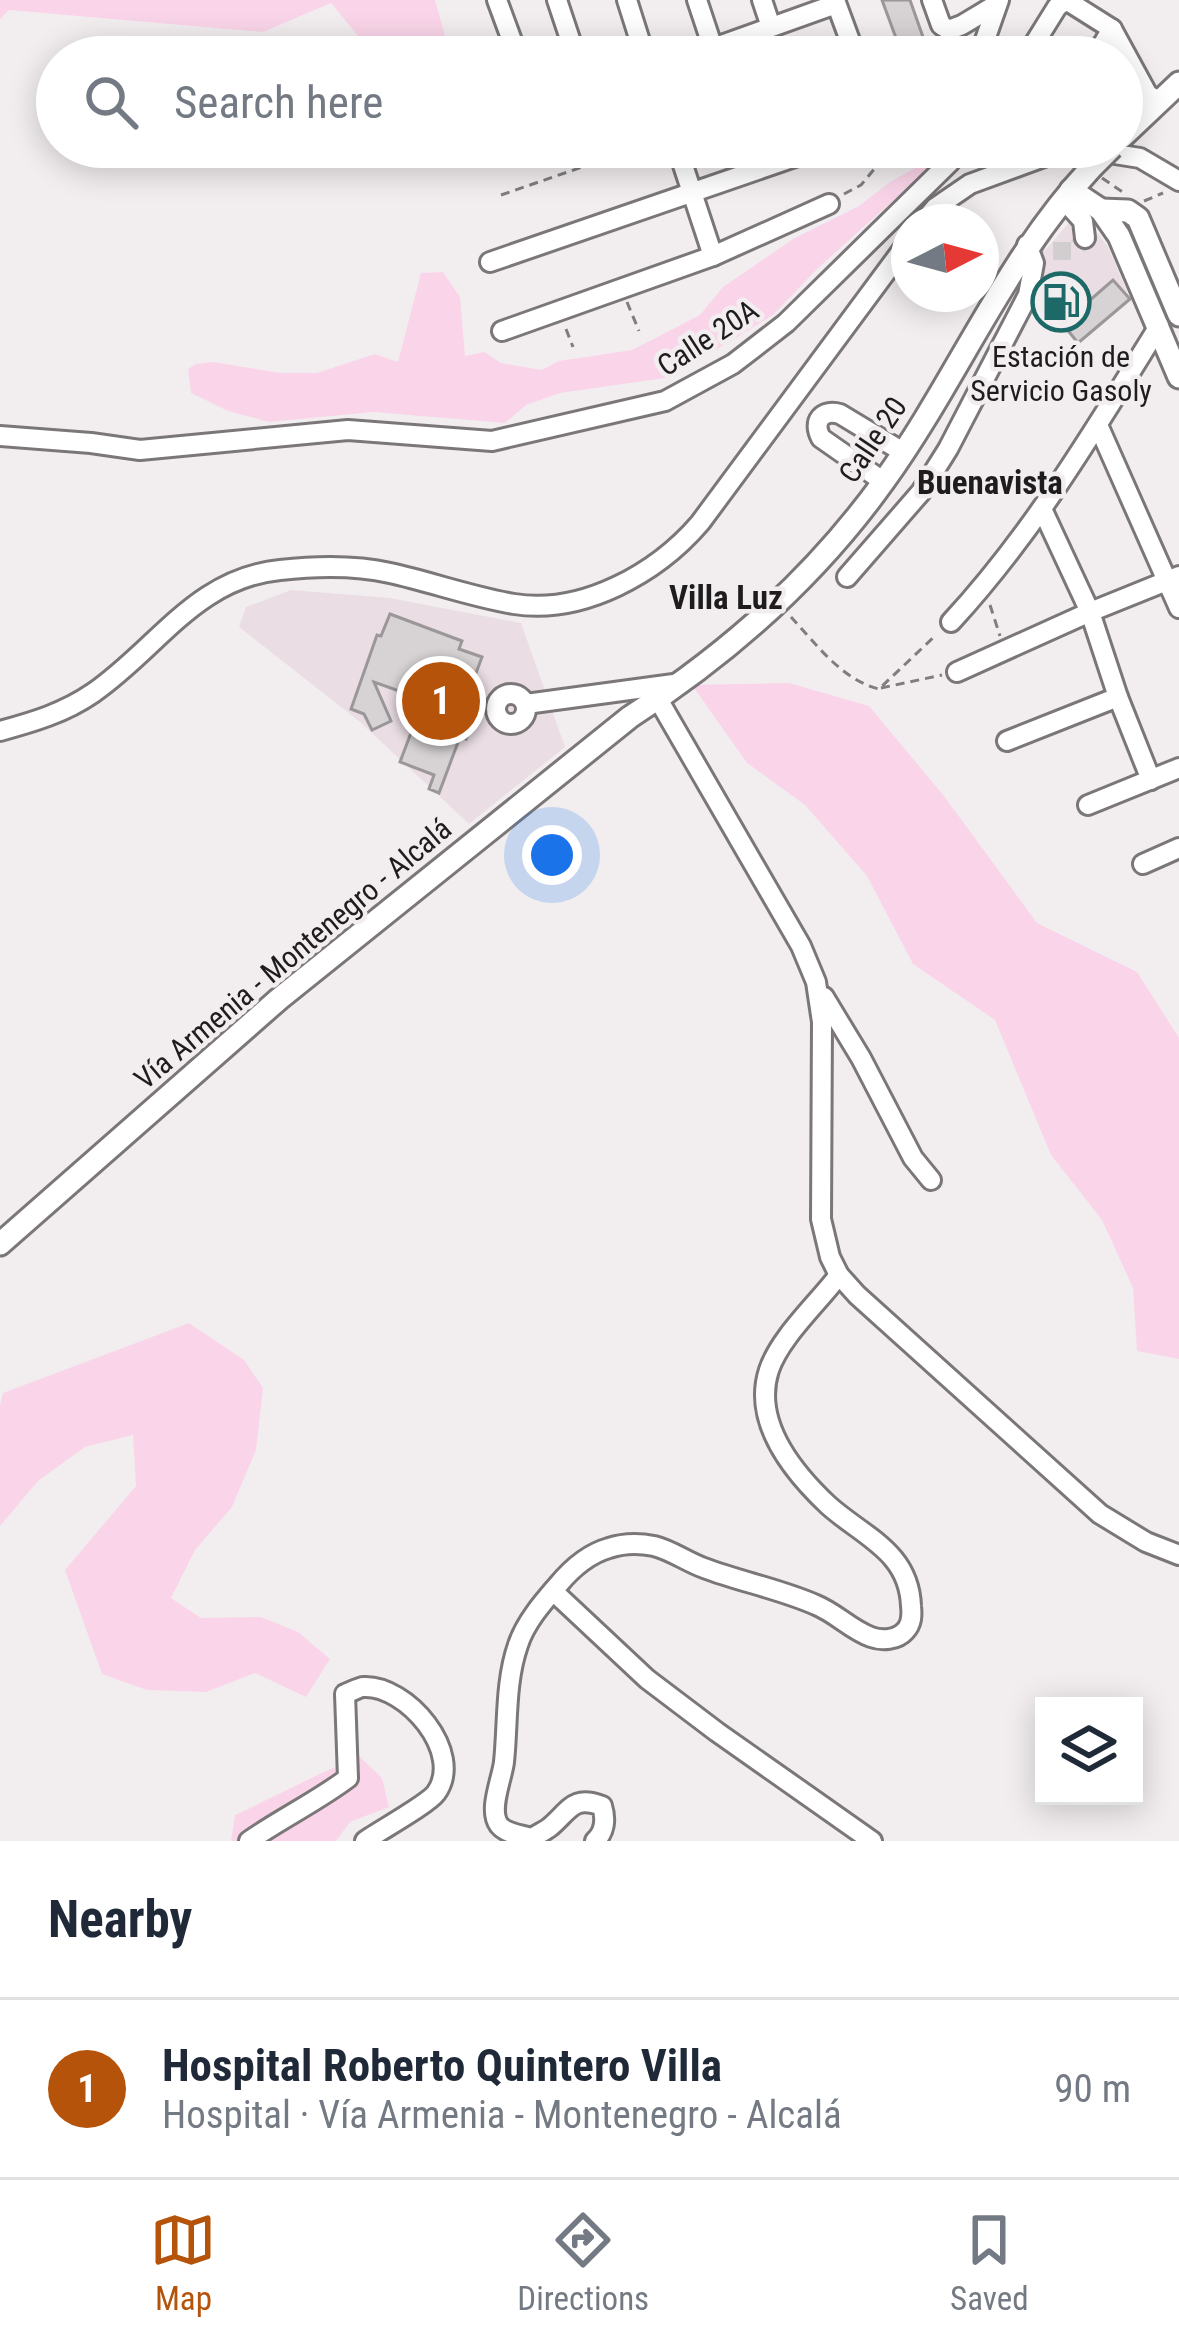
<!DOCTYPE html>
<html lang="en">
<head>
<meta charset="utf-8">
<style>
	:root { --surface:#fff; --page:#f2f2f3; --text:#1f2937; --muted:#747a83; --line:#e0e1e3; --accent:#b45309 }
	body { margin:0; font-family:"Roboto Condensed",sans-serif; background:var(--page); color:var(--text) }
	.controls { position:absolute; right:36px; bottom:36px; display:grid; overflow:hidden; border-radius:0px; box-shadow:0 6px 30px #0003 }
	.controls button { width:108px; height:108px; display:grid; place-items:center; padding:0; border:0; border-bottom:3px solid var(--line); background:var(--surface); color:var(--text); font:60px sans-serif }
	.compass { position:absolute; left:891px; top:204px; width:108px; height:108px; border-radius:50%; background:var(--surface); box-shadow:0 6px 30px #0003; rotate:84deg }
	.you { position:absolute; left:552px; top:855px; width:42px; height:42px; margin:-30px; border:9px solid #fff; border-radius:50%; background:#1a73e8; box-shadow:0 0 0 18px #1a73e833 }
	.badge { display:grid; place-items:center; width:78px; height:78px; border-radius:50%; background:var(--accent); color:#fff; font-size:39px; font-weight:700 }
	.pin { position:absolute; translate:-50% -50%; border:6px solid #fff; box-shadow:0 3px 12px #0006 }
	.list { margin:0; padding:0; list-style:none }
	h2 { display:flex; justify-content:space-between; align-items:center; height:156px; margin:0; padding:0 48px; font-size:51px }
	h2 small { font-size:39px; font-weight:400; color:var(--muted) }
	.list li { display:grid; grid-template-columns:78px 1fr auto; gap:36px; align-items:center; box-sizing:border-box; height:180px; padding:0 48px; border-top:3px solid var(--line) }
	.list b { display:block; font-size:45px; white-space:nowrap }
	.list p { margin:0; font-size:39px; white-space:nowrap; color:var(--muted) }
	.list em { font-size:39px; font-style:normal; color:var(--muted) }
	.icon { flex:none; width:66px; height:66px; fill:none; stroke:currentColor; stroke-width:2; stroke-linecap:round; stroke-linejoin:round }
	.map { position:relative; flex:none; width:1179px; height:1841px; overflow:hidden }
	.search { position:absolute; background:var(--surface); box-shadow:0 6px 30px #0003; left:36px; right:36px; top:36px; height:132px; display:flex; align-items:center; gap:30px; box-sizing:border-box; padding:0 42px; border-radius:66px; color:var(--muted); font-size:45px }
	.sheet { height:336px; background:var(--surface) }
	nav { display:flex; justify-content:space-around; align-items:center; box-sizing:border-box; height:168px; border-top:3px solid var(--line); background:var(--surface); font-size:33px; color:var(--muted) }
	nav a { display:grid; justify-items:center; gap:6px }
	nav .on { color:var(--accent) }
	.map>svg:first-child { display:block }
	.built { fill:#eadee4 }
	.green { fill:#fad5e9 }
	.building { fill:#d7d3d5; stroke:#9b9799; stroke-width:3 }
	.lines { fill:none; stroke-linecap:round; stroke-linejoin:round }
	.minor-tunnel { stroke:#d2ced0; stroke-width:18; stroke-dasharray:18 9; stroke-linecap:butt }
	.minor-casing { stroke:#7b7779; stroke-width:24 }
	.major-casing { stroke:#7b7779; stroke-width:27 }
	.path { stroke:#807d7f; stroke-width:3; stroke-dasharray:9 6; stroke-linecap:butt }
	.minor { stroke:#fff; stroke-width:18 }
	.major { stroke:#fff; stroke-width:21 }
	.major-bridge-casing { stroke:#7b7779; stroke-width:27; stroke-linecap:butt }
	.major-bridge { stroke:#fff; stroke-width:21 }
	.labels { text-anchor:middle; stroke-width:9; stroke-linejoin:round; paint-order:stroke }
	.street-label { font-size:30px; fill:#1e1c1d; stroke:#f2eef0 }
	.poi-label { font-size:30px; fill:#1e1c1d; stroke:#f2eef0 }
	.neighbourhood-label { font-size:33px; font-weight:bold; fill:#1e1c1d; stroke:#f2eef0 }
</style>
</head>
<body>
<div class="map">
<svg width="1179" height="1841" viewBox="0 0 1179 1841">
	<rect width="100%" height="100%" fill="#f2eef0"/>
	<!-- built -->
	<g class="built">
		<polygon points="1080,210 1108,247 1130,299 1078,343 1040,296 1041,255"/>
		<polygon points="291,590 390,598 521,623 565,747 469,824 360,722 239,627 246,607"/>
	</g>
	<!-- green -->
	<g class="green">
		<polygon points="0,0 435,0 451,57 375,57 331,3 263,32 9,10 0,19"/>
		<polygon points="931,151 935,162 929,168 817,269 773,315 711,353 665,378 560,393 526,405 505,423 373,412 269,422 228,411 191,393 188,369 196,364 213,362 281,373 317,373 375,354 398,362 421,273 443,272 460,297 465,356 484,352 501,363 542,370 559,361 632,350 700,315 723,287 793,239 859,206 890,182 913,169"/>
		<polygon points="789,683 869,706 944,796 1037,923 1137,972 1179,1038 1179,1359 1137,1351 1133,1288 1102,1220 1051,1155 995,1020 913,964 867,876 805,805 747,763 692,685"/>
		<polygon points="189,1323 244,1360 263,1388 256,1450 232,1507 195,1550 171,1598 201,1618 261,1617 298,1632 330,1659 306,1697 255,1673 206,1692 147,1690 102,1674 65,1570 136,1486 133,1435 85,1447 38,1481 0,1526 0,1405 3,1393"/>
		<path d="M360 1757 382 1778 389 1807 350 1822 336 1841H231L235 1815C277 1796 317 1773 360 1757Z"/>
	</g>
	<!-- building -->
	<g class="building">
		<polygon points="882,0 910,0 930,57 903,57"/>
		<polygon points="1059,280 1081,308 1113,280 1130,299 1078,343 1041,297"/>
		<polygon points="390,614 462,641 459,649 482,657 469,692 482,696 466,739 460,737 439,793 429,789 434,775 400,762 414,725 410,723 419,698 374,682 391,721 372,730 364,714 351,709 377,635 381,636"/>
	</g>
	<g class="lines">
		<!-- minor-tunnel -->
		<polyline class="minor-tunnel" points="1027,245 1046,251 1074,251 1085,238"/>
		<defs>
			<g id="minor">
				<polyline points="497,0 518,57"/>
				<polyline points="557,0 576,57"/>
				<polyline points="627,0 645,57"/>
				<polyline points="697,0 713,48"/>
				<polyline points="762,0 771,27"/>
				<polyline points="835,0 856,57"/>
				<polyline points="932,0 941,25 949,30 962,25 997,4"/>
				<polyline points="688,57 836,4"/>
				<polyline points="979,57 999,0"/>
				<polyline points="1026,57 1057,7 1066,0 1112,29 1148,95 1159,101"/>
				<polyline points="1095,57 1112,29"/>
				<polyline points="677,147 713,256"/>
				<polyline points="889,147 893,154 908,147"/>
				<polyline points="990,147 1006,157 1029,151"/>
				<polyline points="630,151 639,147"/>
				<polyline points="1063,199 1083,221 1085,238"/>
				<polyline points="923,222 935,208 970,184 1071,147 1140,158 1179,181"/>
				<polyline points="490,262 824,147"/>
				<polyline points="502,331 713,256 829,204"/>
				<polyline points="1098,425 1179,608"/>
				<polyline points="0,436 91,443 140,450 348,430 492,441 665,401 733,364 786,323 950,162 953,147"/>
				<path d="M884 482 821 438C812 421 822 409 840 414L903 452"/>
				<polyline points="1043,511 1090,612 1118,697 1151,780"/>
				<polyline points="847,577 921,492 948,449 1028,295 1034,263 1027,245"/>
				<path d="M951 622C1034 532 1095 429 1159 326"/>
				<polyline points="957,672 1090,612 1179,576"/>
				<circle cx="511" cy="709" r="15"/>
				<polyline points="658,699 801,946 816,982 822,1022 821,1219 830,1257 839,1275 857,1295 1100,1514 1146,1542 1179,1555"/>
				<polyline points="526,704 681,683"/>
				<path d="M0 731C33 722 64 713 93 693 157 649 196 578 280 570 315 566 355 565 390 573 431 582 472 597 514 604 583 615 657 573 700 523L909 241"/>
				<polyline points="1007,741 1118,697"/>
				<polyline points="1088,805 1179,768"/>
				<polyline points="1143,864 1179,848"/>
				<polyline points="824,997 861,1058 913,1158 931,1180"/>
				<polyline points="553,1591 647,1679 717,1732 872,1841"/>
				<path d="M249 1841C282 1818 316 1802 348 1778L345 1694C348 1693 360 1687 363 1687 406 1684 465 1753 436 1793 428 1804 379 1831 365 1841"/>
				<path d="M595 1841C605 1832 606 1819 602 1806 573 1795 570 1810 550 1827 545 1831 538 1834 532 1838 522 1835 506 1834 499 1825 488 1810 502 1779 504 1762 508 1724 505 1682 518 1645 525 1623 543 1602 558 1585 572 1568 588 1554 609 1548 624 1543 639 1543 654 1546 671 1550 687 1562 704 1568 741 1582 780 1589 816 1605 836 1613 851 1630 871 1637 882 1641 897 1640 905 1631 912 1624 912 1615 911 1606 909 1551 862 1536 828 1505 793 1472 752 1422 769 1370 780 1337 818 1303 839 1275"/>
			</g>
			<g id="major">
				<polyline points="1122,137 1179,83"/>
				<polyline points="1071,190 1101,210 1119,236 1179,377"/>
				<polyline points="1101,210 1128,211 1138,218 1179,315"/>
				<path d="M0 1244 279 999 630 717C728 654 816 576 884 481 958 378 1003 263 1091 168"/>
			</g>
		</defs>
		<!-- minor casing -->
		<use href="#minor" class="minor-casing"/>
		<!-- major casing -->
		<use href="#major" class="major-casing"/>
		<!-- path -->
		<g class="path">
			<polyline points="1102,178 1124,193"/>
			<polyline points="844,194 861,185 881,161"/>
			<polyline points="501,195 617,155"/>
			<polyline points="1144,201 1163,193"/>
			<polyline points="627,302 639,331"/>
			<polyline points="566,329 573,347"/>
			<polyline points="990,605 1000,636"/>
			<path d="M791 617C816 644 842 680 879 689L936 635"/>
			<polyline points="881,688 942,675"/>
		</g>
		<!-- minor -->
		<use href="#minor" class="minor"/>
		<!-- major -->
		<use href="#major" class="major"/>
		<defs>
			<polyline id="major-bridge" points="1091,168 1112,147"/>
		</defs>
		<!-- major-bridge casing -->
		<use href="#major-bridge" class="major-bridge-casing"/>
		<!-- major-bridge -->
		<use href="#major-bridge" class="major-bridge"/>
	</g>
	<!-- icons -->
	<defs>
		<symbol id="fuel-ring" viewBox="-11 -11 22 22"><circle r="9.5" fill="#f2eef0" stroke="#1d6968" stroke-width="1.5"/><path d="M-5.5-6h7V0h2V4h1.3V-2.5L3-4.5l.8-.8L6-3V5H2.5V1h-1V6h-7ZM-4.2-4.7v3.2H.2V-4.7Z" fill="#1d6968"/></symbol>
	</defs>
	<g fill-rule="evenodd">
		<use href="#fuel-ring" x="1028" y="269" width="66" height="66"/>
	</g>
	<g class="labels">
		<!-- street labels -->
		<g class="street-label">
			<text transform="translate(708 338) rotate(-33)" y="10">Calle 20A</text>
			<text transform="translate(873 440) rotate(-56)" y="10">Calle 20</text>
			<text transform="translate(293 954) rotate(-40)" y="10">Vía Armenia - Montenegro - Alcalá</text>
		</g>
		<!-- poi labels -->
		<g class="poi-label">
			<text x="1061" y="367">Estación de<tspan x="1061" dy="34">Servicio Gasoly</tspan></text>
		</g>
		<!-- neighbourhood labels -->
		<g class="neighbourhood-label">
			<text x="990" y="494">Buenavista</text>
			<text x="726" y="609">Villa Luz</text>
		</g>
	</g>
</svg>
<div class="controls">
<button><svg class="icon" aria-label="layers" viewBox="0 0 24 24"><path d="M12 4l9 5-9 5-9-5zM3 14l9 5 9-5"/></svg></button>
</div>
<svg class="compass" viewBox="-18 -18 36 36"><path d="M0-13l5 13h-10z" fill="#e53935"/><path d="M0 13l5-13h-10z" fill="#747a83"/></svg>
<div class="you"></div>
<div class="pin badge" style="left:441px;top:701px">1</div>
<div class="search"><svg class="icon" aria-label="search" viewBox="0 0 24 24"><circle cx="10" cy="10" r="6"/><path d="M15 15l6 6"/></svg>Search here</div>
</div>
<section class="sheet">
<h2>Nearby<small></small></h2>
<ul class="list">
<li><span class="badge">1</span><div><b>Hospital Roberto Quintero Villa</b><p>Hospital · Vía Armenia - Montenegro - Alcalá</p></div><em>90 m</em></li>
</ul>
</section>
<nav>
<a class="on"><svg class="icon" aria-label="map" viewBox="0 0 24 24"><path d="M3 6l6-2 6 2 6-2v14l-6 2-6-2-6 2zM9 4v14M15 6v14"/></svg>Map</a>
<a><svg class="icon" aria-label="directions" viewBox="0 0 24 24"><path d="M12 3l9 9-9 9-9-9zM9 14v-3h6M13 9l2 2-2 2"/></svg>Directions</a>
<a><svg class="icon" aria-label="saved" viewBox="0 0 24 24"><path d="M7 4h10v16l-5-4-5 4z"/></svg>Saved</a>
</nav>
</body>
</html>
